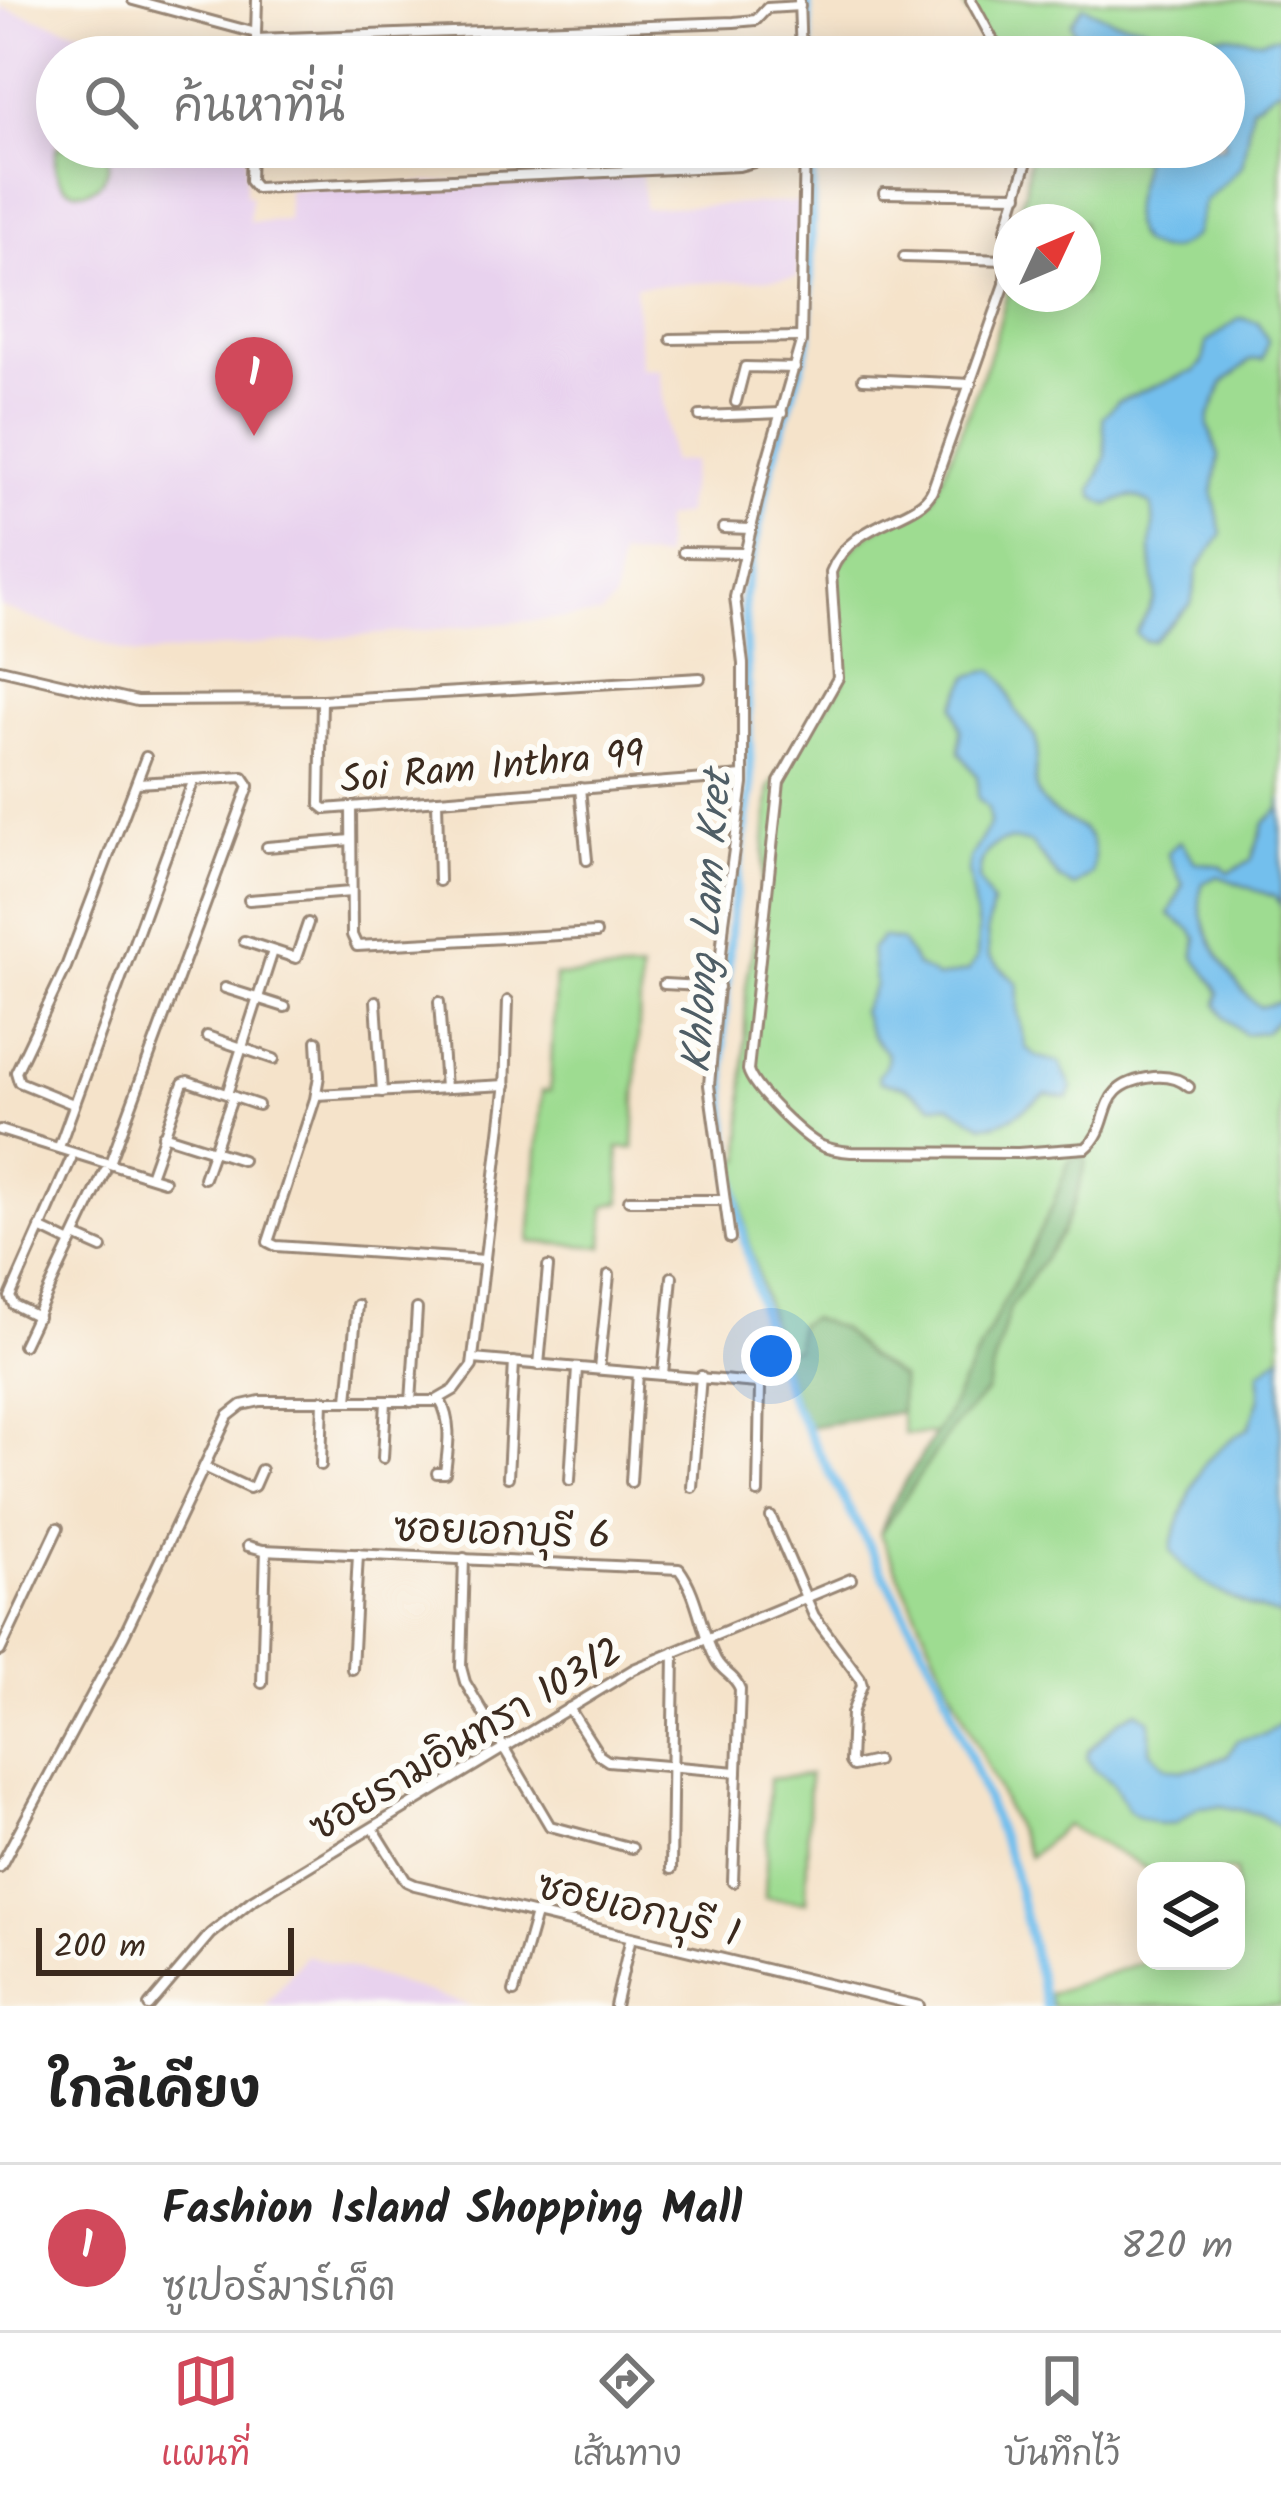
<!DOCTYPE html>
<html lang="th">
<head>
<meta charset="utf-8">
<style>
	:root { --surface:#fff; --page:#f2f2f2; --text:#222; --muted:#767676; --line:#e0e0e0; --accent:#d1495b }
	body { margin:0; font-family:Kalam,"Playpen Sans Thai",sans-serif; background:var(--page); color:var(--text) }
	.controls { position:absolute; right:36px; bottom:36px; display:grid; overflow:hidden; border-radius:24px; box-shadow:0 6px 30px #0003 }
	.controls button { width:108px; height:108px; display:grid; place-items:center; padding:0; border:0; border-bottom:3px solid var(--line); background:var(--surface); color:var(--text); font:60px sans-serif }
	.compass { position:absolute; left:993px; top:204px; width:108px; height:108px; border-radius:50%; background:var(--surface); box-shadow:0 6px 30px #0003; rotate:46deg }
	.scale { position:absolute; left:36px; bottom:30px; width:258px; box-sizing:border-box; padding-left:12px; border:6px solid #3b2a1e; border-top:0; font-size:33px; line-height:42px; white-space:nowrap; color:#3b2a1e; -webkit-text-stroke:9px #fdfcf7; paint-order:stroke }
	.you { position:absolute; left:771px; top:1356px; width:42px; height:42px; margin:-30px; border:9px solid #fff; border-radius:50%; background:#1a73e8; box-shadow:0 0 0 18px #1a73e833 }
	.badge { display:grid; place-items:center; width:78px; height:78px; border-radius:50%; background:var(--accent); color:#fff; font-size:39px; font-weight:700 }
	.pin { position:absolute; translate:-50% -99px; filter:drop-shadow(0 3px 6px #0008) }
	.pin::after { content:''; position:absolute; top:63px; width:42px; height:36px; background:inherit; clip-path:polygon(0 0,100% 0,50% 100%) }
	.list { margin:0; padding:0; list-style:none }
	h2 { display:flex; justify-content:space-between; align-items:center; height:156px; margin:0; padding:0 48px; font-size:51px }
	h2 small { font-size:39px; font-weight:400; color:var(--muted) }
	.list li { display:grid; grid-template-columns:78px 1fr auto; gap:36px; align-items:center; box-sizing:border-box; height:168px; padding:0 48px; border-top:3px solid var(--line) }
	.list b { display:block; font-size:45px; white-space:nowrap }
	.list p { margin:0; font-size:39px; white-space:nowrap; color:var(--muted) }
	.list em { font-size:39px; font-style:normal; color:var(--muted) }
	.icon { flex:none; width:66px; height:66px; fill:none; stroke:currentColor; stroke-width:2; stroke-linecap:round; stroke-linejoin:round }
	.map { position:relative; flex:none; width:1281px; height:2006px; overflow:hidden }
	.search { position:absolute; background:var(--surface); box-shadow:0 6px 30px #0003; left:36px; right:36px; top:36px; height:132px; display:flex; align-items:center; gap:30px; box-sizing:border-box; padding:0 42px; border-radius:66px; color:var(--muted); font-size:45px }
	.sheet { height:324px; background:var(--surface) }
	nav { display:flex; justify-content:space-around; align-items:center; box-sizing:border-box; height:168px; border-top:3px solid var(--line); background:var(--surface); font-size:33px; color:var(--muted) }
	nav a { display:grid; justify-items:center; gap:6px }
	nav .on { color:var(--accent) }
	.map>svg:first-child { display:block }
	.built { fill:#e8d2ee }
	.green { fill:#9edc91; stroke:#6c8358; stroke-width:3 }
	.forest { fill:#7ebc7b; stroke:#5c734c; stroke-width:3 }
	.water { fill:#73bfed; stroke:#577486; stroke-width:3 }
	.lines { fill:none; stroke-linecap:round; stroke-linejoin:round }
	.canal { stroke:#73bfed; stroke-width:9 }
	.street-casing { stroke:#988674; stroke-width:14 }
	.street { stroke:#fff; stroke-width:8 }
	.labels { text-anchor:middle; stroke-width:12; stroke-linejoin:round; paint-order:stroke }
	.street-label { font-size:39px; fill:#3b2a1e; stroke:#fdfcf7 }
	.water-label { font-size:42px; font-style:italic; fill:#4f5e66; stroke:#fdfcf7 }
</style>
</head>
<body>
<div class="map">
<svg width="1281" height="2006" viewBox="0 0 1281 2006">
	<rect width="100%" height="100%" fill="#fdfcf7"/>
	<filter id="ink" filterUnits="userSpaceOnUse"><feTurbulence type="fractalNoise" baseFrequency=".00833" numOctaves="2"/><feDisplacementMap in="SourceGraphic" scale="24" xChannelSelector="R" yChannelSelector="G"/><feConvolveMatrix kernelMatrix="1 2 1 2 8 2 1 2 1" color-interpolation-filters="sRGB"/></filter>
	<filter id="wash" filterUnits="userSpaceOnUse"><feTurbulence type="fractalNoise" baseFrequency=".004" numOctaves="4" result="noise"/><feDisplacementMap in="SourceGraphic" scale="48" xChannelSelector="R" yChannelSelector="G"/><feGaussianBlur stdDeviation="2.7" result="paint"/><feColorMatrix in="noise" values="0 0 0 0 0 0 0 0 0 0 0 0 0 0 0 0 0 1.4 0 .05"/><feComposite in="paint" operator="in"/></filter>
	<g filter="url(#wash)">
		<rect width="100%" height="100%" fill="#f5e3ca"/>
		<!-- built -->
		<g class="built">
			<polygon points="0,7 163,57 57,57 57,147 246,147 245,195 251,196 249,222 288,220 288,189 642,173 644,208 800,202 797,278 635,286 641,368 660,370 671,462 693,461 685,514 664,519 664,558 620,556 614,601 600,615 136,655 0,607"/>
			<polygon points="306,1955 472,2006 265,2006"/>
		</g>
		<!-- green -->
		<g class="green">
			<path d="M961 0H1281V2006H1052L1048 1994 1146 1961H1236V1871H1151L1066 1825 1029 1857 880 1534 892 1504 935 1434H904L900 1412 901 1378 868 1356 840 1328 796 1349 779 1352 747 1234 734 1161 742 1160 746 987 759 910 770 786 842 684 844 667 833 577C843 552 867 533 891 521 909 513 922 514 934 497 958 435 1011 320 1011 257V294H1083V222H1015L1026 188 1030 147H1224V57H992Z"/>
			<path d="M57 147H107C121 203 43 210 57 147Z"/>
			<polygon points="641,971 634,1148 618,1148 621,1202 605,1206 603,1247 530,1242 542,1091 550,1091 555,976"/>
			<polygon points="809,1775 806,1902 765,1898 769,1779"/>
		</g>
		<!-- forest -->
		<g class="forest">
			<polygon points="1083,1154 1086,1161 1075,1201 1061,1234 1010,1308 986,1392 953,1427 880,1534 892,1504 945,1418 1052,1207 1069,1161"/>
			<polygon points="810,1318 840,1328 868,1356 901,1378 900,1412 809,1427 793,1396 779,1352 796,1348 798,1324"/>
		</g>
		<!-- water -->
		<g class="water">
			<path d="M1083 6 1113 20 1144 26 1170 43 1226 35 1260 40 1281 36V86L1252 106 1242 166 1204 202 1195 235C1177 251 1162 256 1141 242 1118 210 1146 182 1142 147H1224V57H1092L1077 41 1071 23Z"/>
			<path d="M1240 318 1258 322 1268 341 1263 359 1251 360 1223 383 1209 417 1208 425 1219 456 1213 494 1222 534 1198 568 1191 604 1153 641H1144L1136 633C1163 587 1155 604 1151 553 1150 536 1157 524 1151 505 1128 490 1128 499 1107 505L1094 497 1092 490 1106 457 1103 417 1118 401 1196 370 1203 362 1207 342Z"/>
			<path d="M992 670C1009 681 1007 692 1015 709 1020 721 1033 727 1036 740 1041 759 1029 778 1039 796 1060 832 1104 815 1092 874L1074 887 1059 878 1031 843C1000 835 980 846 979 880L992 904 987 930 989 956 1018 984V1013L1026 1048 1038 1057 1060 1063 1072 1089 1068 1098 1046 1094 1012 1117 996 1124 983 1125 949 1105H932L904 1086 880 1082 878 1076C900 1050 879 1052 869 1031 865 1025 865 1017 862 1011L875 985 871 950 882 937 901 941 917 966 938 978 968 971 977 958 978 930 968 871 970 859 990 824 988 808 978 798 977 776 959 752 961 730 954 706 969 676Z"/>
			<path d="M1281 799V905L1275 897 1218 876 1203 883C1188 916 1233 987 1260 1007L1281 1002V1016L1264 1032 1244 1034 1225 1018 1217 1005 1219 993 1215 985 1194 957 1197 939 1191 930 1169 915 1183 885 1167 853 1180 841 1195 862 1221 866 1229 872 1251 861 1264 823 1279 809Z"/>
			<path d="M1281 1355V1616C1244 1607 1192 1584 1171 1550 1172 1537 1197 1472 1206 1462 1219 1448 1232 1437 1249 1428L1260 1398V1372Z"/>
			<polygon points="1137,1711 1150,1720 1150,1750 1166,1767 1180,1770 1199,1767 1227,1756 1238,1740 1265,1734 1281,1723 1281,1828 1259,1814 1222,1806 1198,1807 1176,1823 1160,1824 1139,1817 1128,1810 1114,1784 1095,1770 1087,1758 1088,1751 1119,1721"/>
		</g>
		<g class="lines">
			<!-- canal -->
			<g class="canal">
				<polyline points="808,0 810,57"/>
				<polyline points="813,147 809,339 772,464 744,597 751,789 732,914 723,1039 726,1119 740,1221 764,1323 791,1400 941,1681 1013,1869 1046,2006"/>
			</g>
		</g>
	</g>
	<g filter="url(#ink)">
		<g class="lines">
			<defs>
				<g id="street">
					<polyline points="133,0 256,33 256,39 734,22 756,20 767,8 800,6"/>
					<polyline points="799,0 801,57"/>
					<polyline points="971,0 1002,57"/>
					<polyline points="256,33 257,0"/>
					<polyline points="255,57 256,39"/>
					<polyline points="251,147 250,181 256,188 739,166 754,162 758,147"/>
					<path d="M1027 147 1026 165 1006 229 1005 284 932 491C918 521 851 520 831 572L838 678 779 782 748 1070C753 1089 803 1137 822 1146 831 1150 840 1151 851 1152L1018 1153 1086 1148C1116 1123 1091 1084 1154 1077 1167 1076 1180 1079 1189 1087"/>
					<polyline points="884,193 1018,195"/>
					<polyline points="904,257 1006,260"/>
					<polyline points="671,339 801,337"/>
					<polyline points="863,379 971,384"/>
					<polyline points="736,402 745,367 795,368"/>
					<polyline points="700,416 782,413"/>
					<polyline points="723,528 751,529"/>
					<polyline points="683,552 744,553"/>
					<polyline points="0,669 137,701 322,700 320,805 325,809 743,776"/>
					<polyline points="322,700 700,678"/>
					<polyline points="580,788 587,860"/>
					<polyline points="437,800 439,881"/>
					<polyline points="351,807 352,935 357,946 596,933"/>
					<polyline points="267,847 351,840"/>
					<polyline points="249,900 351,892"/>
					<polyline points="244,941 296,958 308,923"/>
					<polyline points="664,984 719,987"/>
					<polyline points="225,988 285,1007"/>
					<polyline points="376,1001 382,1092"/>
					<polyline points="439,1002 445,1088"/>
					<polyline points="207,1036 274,1059"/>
					<polyline points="317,1041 319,1076 315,1099 268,1242 276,1246 485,1260"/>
					<polyline points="227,1094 273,951"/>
					<polyline points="316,1095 506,1085"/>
					<polyline points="73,1104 19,1082 16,1072 66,967 146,757"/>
					<polyline points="0,1130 164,1181"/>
					<polyline points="163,1135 242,1160"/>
					<polyline points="59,1147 193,782"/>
					<polyline points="110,1163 249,786 243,777 137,783"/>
					<polyline points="150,1176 183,1083 188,1081 258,1105"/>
					<polyline points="204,1178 233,1096"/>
					<polyline points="629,1200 722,1200"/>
					<polyline points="40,1228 71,1243"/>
					<polyline points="75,1236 102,1248"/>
					<polyline points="730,1238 709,1085 724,922 743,784 743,664 735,597 766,464 801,342 805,147"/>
					<polyline points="38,1317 14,1305 10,1297 71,1159"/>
					<polyline points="23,1345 105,1171"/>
					<polyline points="473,1359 757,1383 760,1387 758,1493"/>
					<polyline points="539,1365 548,1267"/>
					<polyline points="599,1369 609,1275"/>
					<polyline points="663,1374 672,1277"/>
					<polyline points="348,1400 357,1305"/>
					<polyline points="411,1402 417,1309"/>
					<polyline points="383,1458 386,1401"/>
					<polyline points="321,1465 323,1400"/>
					<polyline points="204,1467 249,1488 254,1486 261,1470"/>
					<path d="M437 1473H445C448 1447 453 1424 440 1400"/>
					<polyline points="508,1477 514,1362"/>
					<polyline points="570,1480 577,1368"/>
					<polyline points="631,1482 638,1373"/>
					<polyline points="692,1487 701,1376"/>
					<polyline points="771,1517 814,1616 860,1678 862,1685 852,1713 850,1762 853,1766 876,1761"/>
					<path d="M248 1546 263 1550 679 1569C699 1596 700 1631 716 1660 723 1673 735 1675 740 1689L733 1882"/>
					<polyline points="464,1558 461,1667 465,1682 550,1826 632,1848"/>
					<polyline points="0,1651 58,1528"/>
					<polyline points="352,1669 358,1554"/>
					<polyline points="262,1683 266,1550"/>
					<polyline points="569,1708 599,1755 608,1761 737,1772"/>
					<polyline points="373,1828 406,1881 415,1885 919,2006"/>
					<polyline points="0,1867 124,1635 228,1416 242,1405 260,1401 435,1401 454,1390 472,1366 505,1091 508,1001"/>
					<polyline points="671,1869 674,1652"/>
					<polyline points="514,1992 536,1914"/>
					<polyline points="149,2006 210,1934 251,1901 634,1669 851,1579"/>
					<polyline points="615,2006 631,1937"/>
				</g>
			</defs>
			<!-- street casing -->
			<use href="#street" class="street-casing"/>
			<!-- street -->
			<use href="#street" class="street"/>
		</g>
	</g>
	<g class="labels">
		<!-- street labels -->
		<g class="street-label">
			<text transform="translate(492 765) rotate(-5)" y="14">Soi Ram Inthra 99</text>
			<text transform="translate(502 1530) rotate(2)" y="14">ซอยเอกบุรี 6</text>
			<text transform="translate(465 1738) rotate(-31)" y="14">ซอยรามอินทรา 103/2</text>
			<text transform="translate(639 1908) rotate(14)" y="14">ซอยเอกบุรี 1</text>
		</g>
		<!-- water labels -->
		<g class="water-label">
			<text transform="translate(705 922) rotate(-86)" y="15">Khlong Lam Kret</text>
		</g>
	</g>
</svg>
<div class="controls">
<button><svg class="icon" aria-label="layers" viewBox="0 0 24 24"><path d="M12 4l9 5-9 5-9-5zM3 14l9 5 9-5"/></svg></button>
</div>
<svg class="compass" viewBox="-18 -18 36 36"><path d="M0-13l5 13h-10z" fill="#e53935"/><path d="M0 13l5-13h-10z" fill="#767676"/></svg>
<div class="scale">200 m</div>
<div class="you"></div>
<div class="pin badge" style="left:254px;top:436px">1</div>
<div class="search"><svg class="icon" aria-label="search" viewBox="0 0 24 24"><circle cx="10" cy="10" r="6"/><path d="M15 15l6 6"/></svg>ค้นหาที่นี่</div>
</div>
<section class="sheet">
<h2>ใกล้เคียง<small></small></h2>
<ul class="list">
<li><span class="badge">1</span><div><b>Fashion Island Shopping Mall</b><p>ซูเปอร์มาร์เก็ต</p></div><em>820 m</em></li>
</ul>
</section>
<nav>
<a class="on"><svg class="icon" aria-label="map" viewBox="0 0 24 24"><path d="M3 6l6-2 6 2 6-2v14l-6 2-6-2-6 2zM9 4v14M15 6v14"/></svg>แผนที่</a>
<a><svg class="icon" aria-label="directions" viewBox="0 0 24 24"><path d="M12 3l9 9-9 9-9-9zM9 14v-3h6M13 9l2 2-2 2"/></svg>เส้นทาง</a>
<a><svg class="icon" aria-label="saved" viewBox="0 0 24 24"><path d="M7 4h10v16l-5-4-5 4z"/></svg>บันทึกไว้</a>
</nav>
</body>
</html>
